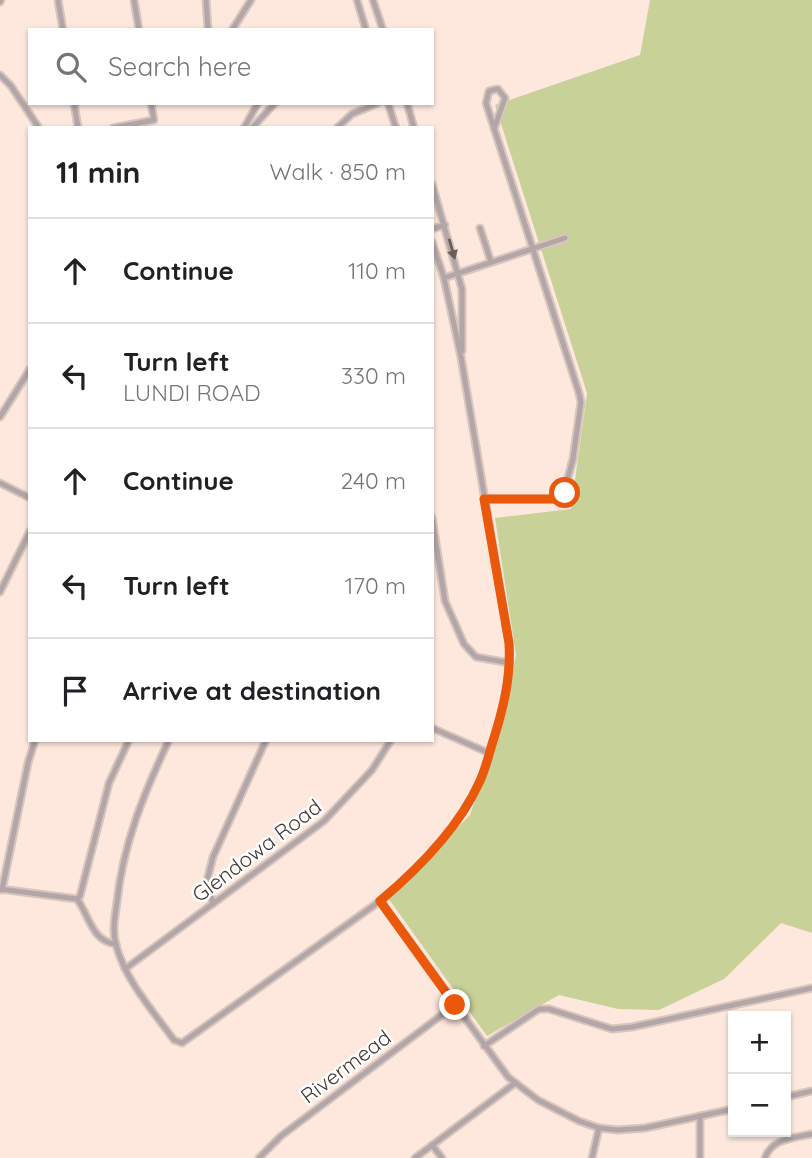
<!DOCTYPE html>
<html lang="en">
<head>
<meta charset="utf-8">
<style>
	:root { --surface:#fff; --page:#f2f2f2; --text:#202124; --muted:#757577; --line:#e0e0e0 }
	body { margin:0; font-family:Quicksand,sans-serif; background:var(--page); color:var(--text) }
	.controls { position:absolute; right:21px; bottom:21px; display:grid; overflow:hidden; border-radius:0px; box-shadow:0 2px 5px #0004 }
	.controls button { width:63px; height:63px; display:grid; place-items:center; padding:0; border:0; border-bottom:2px solid var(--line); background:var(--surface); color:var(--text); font:35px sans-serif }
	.stop { position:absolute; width:21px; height:21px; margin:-16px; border:5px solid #ea580c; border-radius:50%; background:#fff }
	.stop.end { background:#ea580c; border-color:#fff; box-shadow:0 2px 7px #0008 }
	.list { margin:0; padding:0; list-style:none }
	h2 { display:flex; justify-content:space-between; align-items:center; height:91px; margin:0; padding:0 28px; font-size:30px }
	h2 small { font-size:23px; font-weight:400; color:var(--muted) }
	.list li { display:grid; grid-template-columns:46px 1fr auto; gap:21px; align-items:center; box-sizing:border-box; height:105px; padding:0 28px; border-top:2px solid var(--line) }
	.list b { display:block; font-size:26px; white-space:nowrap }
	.list p { margin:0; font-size:23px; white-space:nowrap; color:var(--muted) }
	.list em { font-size:23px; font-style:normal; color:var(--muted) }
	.icon { flex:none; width:38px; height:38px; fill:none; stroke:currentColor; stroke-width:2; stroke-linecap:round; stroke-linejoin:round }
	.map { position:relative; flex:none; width:812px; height:1158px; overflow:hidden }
	.search { position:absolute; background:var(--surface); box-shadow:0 2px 5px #0004; left:28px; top:28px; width:406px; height:77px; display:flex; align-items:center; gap:18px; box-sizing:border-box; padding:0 24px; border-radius:0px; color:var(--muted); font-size:26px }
	.panel { position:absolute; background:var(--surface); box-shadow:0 2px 5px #0004; left:28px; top:126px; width:406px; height:616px; border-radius:0px }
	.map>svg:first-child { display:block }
	.grass { fill:#c8d198 }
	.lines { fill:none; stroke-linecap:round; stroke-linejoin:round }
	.minor-casing { stroke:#d8c5bc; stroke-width:9 }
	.minor { stroke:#b3a6a9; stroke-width:5 }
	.oneway { fill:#6a5e5c }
	.route { stroke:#ea580c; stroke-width:9 }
	.labels { text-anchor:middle; stroke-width:5; stroke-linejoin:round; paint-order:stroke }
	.street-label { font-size:21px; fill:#423732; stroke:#fff }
</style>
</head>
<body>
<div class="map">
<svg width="812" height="1158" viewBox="0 0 812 1158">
	<rect width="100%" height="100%" fill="#fee8de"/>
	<!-- grass -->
	<polygon class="grass" points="650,0 812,0 812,933 781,923 724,979 659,1010 618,1009 559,995 487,1036 388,898 470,815 506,711 516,655 495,518 571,509 587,393 495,105 640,55"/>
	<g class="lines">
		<defs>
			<g id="minor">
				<polyline points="58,0 63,30"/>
				<polyline points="134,0 139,30"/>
				<polyline points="206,0 208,30"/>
				<polyline points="357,0 366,30"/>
				<polyline points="373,0 383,30"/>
				<polyline points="0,2 1,0"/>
				<polyline points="232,30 251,0"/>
				<polyline points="0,75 11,86 39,128"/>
				<polyline points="74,103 78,128"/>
				<polyline points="388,103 396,128"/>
				<polyline points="407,103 414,128"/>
				<polyline points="113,128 154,120 151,103"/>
				<polyline points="244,128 258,103"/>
				<polyline points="252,128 275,103"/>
				<polyline points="337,128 352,114 378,103"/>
				<polyline points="432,184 462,289 462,351"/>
				<polyline points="480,228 491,262"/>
				<polyline points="432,229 445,225"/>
				<polyline points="444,278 565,238"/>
				<polyline points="0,417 30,369"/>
				<polyline points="0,483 30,498"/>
				<polyline points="484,499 558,499 563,496 573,459 581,402 579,393 486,103 489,91 498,89 505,98 494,129"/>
				<polyline points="432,518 445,601 464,644 476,657 510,663"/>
				<polyline points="0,592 30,531"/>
				<polyline points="432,728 489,753"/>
				<path d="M169 740C144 793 123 844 117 902 115 916 112 931 116 945 126 981 152 1010 174 1040L182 1043 380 901C418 869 458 829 479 783 486 769 489 753 494 738 504 706 511 676 509 643L461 357 444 278 432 242"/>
				<polyline points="0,889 77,899"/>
				<polyline points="2,890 28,763 35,740"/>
				<polyline points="77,899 80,896 109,783 129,740"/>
				<path d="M77 899C89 915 92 942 116 944"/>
				<polyline points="380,901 508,1077 538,1100 579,1121 599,1128 618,1130 645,1128 733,1109"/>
				<polyline points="213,904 207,881 213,857 266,740"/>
				<polyline points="125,969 324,821 372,770 391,740"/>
				<polyline points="484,1046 539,1009 549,1009 612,1029 632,1027 812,988"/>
				<polyline points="786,1097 812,1091"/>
				<polyline points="700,1116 700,1158"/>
				<polyline points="432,1145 442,1158"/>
				<polyline points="259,1158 281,1136 455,1005"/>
				<polyline points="415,1158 514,1084"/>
				<polyline points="592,1158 599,1128"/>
				<path d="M765 1158C772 1138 794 1138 812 1134"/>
			</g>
		</defs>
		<!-- minor casing -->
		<use href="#minor" class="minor-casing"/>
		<!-- minor -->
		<use href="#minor" class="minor"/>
	</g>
	<!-- one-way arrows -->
	<defs><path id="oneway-solid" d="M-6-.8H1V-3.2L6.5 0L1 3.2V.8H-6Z" transform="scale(1.75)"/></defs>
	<use class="oneway" href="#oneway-solid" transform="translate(452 249) rotate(74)"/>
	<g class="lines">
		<!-- route -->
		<path class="route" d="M455 1005 380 901C418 869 458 829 479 783 486 769 489 753 494 738 504 706 511 676 509 643L484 499H558L565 493"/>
	</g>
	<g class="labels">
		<!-- street labels -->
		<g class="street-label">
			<text transform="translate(257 851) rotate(-37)" y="7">Glendowa Road</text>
			<text transform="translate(346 1067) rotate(-37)" y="7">Rivermead</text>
		</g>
	</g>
</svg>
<div class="controls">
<button>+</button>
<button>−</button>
</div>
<div class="stop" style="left:565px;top:493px"></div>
<div class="stop end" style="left:455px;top:1005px"></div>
<div class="search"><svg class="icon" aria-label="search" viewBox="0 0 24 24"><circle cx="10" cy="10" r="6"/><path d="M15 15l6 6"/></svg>Search here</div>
<section class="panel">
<h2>11 min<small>Walk · 850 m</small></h2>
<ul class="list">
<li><svg class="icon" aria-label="ahead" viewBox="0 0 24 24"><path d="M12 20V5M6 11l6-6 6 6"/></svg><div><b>Continue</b></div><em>110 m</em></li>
<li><svg class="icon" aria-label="left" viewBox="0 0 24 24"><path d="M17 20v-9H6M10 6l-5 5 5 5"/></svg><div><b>Turn left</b><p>LUNDI ROAD</p></div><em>330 m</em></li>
<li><svg class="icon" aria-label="ahead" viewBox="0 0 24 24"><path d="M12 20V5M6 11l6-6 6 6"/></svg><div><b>Continue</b></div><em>240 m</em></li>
<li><svg class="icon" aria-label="left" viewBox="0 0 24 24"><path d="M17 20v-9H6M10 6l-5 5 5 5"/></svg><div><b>Turn left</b></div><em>170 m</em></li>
<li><svg class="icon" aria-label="arrive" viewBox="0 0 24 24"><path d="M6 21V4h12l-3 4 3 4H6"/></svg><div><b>Arrive at destination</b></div></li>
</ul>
</section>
</div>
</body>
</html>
